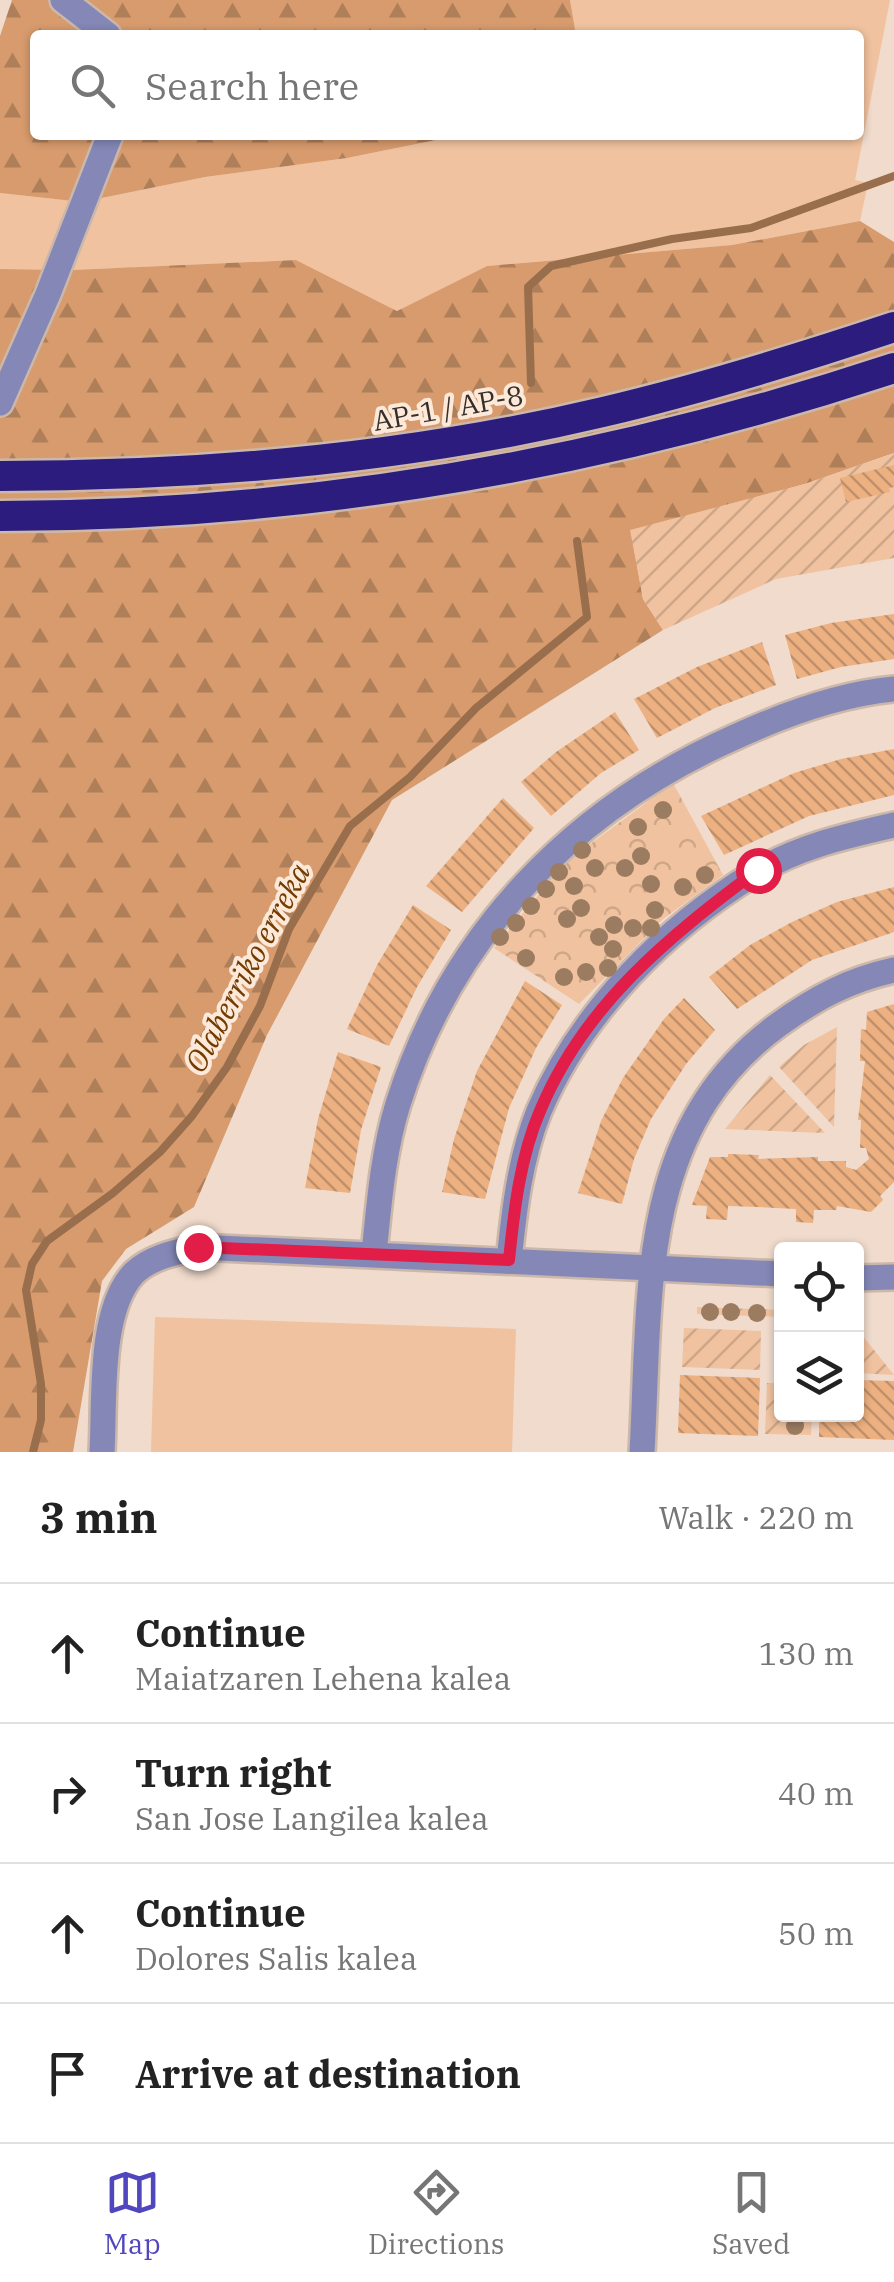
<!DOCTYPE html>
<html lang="en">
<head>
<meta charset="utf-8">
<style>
	:root { --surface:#fff; --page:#f6f6f6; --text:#222; --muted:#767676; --line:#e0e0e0; --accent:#5046bd }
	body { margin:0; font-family:"IBM Plex Serif",serif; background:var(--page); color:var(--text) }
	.controls { position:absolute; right:30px; bottom:30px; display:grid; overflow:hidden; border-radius:10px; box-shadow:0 2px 8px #0004 }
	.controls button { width:90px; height:90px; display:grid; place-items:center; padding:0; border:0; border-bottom:2px solid var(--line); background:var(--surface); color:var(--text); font:50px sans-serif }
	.stop { position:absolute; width:30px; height:30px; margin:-22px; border:8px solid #e11d48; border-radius:50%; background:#fff }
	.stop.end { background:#e11d48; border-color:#fff; box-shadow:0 2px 10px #0008 }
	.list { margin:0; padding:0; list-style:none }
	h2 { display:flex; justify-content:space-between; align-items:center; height:130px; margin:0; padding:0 40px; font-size:42px }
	h2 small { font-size:32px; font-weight:400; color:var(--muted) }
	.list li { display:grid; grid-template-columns:65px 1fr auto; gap:30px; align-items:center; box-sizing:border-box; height:140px; padding:0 40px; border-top:2px solid var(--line) }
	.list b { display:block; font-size:38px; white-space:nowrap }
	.list p { margin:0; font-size:32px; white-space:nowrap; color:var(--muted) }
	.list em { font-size:32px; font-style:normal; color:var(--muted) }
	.icon { flex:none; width:55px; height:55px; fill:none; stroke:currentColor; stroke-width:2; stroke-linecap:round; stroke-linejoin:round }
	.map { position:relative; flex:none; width:894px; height:1452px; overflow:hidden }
	.search { position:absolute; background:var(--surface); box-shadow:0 2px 8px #0004; left:30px; right:30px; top:30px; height:110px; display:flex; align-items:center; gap:25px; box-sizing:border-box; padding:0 35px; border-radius:10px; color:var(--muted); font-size:38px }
	.sheet { height:690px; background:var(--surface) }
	nav { display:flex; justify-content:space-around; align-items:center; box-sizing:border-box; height:140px; border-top:2px solid var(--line); background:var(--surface); font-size:28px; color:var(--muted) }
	nav a { display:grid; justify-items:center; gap:5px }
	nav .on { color:var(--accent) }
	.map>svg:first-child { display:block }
	.grass { fill:#f0c29f }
	.forest { fill:url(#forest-firs) }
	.park { fill:url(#park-crowns) }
	.garden { fill:url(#garden-furrows) }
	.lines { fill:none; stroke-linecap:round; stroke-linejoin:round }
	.stream { stroke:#996e4c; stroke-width:8 }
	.building { fill:url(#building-back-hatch) }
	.minor-casing { stroke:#cbb8ab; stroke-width:30 }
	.highway-casing { stroke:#cbb8ab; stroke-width:35 }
	.minor { stroke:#8588b7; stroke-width:25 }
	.highway { stroke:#2c1c7d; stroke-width:30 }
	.tree { fill:#9b7c61 }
	.route { stroke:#e11d48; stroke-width:12 }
	.labels { text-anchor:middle; stroke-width:8; stroke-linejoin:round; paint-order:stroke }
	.street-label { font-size:28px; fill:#362e28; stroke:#fde9d9 }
	.water-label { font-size:30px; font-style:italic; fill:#723b00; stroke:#fde9d9 }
</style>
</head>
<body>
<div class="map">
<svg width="894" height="1452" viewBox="0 0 894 1452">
	<defs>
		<pattern id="forest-firs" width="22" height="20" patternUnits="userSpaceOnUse" patternTransform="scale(2.5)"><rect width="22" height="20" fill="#d79b6d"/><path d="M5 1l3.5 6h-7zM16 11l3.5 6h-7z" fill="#af7f5a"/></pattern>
		<pattern id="park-crowns" width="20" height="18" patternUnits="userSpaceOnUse" patternTransform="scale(2.5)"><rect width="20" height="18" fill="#f0c29f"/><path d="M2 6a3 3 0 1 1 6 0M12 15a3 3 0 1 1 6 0" fill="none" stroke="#cea789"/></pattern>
		<pattern id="garden-furrows" width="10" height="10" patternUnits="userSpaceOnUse" patternTransform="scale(2.5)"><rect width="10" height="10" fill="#f0c29f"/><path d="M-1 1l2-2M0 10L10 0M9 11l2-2" fill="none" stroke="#cea789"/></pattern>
		<pattern id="building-back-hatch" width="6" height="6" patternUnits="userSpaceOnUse" patternTransform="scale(2.5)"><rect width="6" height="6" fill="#ecb081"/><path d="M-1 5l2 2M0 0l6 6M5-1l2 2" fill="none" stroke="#c0906a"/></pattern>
	</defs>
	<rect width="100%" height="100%" fill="#f0dbcc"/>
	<!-- grass -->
	<g class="grass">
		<polygon points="570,0 890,0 855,180 868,183 860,221 732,245 487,266 397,311 296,260 72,270 0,269 0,193 82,202 205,177 347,158 461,135 859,135 859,35 576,35"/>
		<polygon points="155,1317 516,1329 512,1452 151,1452"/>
	</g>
	<!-- forest -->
	<g class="forest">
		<polygon points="12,0 570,0 576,35 35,35 35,135 461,135 347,158 205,177 82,202 0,193 0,36"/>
		<polygon points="860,221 894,242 894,453 805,484 631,531 643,599 663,630 392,800 267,1035 194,1207 126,1249 102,1281 73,1452 0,1452 0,269 72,270 296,260 397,311 487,266 732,245"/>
	</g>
	<!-- park -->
	<polygon class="park" points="673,783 723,875 663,919 579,1004 494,948 566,862"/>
	<!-- garden -->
	<g class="garden">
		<polygon points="894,453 894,558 776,579 663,630 643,599 630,530 805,484"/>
		<polygon points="837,1027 834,1127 779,1067 804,1045"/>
		<polygon points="770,1075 825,1133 725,1129"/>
		<polygon points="697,1307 781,1310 781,1317 697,1314"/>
		<polygon points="684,1328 761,1331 760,1370 682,1367"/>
		<polygon points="857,1334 862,1335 894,1375 857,1373"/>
		<polygon points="767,1383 781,1383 782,1414 812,1415 811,1435 765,1434"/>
	</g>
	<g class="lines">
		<!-- stream -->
		<g class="stream">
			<polyline points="531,383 528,287 551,266 672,239 751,228 894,176"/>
			<polyline points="33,1452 41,1420 41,1384 26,1290 32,1264 47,1241 113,1193 160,1152 192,1116 227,1067 260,1006 289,929 350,826 410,777 476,708 587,617 577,541"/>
		</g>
	</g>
	<!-- building -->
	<g class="building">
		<polygon points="894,465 894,487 889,488 890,492 846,502 840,478"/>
		<polygon points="894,614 894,659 841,667 797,679 785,635 831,623"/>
		<polygon points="762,642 776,685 715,708 657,738 634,699 697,667"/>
		<polygon points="615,712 639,750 601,773 551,816 521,782 556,752"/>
		<polygon points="894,749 894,795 809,816 724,855 701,816 794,773 841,759"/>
		<polygon points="503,798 534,828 462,912 426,886"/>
		<polygon points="894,887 894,932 812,960 737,1009 709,977 750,945 792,922 837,902"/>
		<polygon points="413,905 451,930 417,987 389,1046 347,1029 377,965"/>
		<polygon points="525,981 562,1005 536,1048 509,1108 485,1199 442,1192 454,1139 477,1071"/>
		<polygon points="684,998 715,1030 686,1064 651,1119 634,1159 622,1204 578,1193 601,1121 623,1078 664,1019"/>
		<polygon points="894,1004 894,1182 880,1196 883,1200 871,1212 837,1206 836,1210 814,1210 813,1223 796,1222 796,1209 757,1207 728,1206 727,1220 706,1219 707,1206 692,1205 710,1157 728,1157 728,1154 759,1155 758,1159 818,1157 818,1161 846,1161 846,1167 856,1170 869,1159 866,1148 860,1148 861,1120 858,1120 865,1061 860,1061 861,1029 866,1030 867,1012"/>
		<polygon points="338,1052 381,1067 361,1130 350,1193 305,1188 318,1119"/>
		<polygon points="680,1375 760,1378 758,1436 678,1433"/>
		<polygon points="856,1380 894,1381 894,1440 819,1437 819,1414 856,1414"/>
	</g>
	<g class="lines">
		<defs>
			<g id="minor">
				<polyline points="63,0 108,35"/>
				<polyline points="0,403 48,294 110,135"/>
				<path d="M374 1254C379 1204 383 1152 398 1104 452 933 573 809 735 737 785 714 840 694 894 689"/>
				<path d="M509 1261C514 1211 520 1158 539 1111 581 1012 666 927 757 872 799 846 847 836 894 825"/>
				<polyline points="856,1278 894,1277"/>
				<path d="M102 1452C105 1401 98 1311 134 1273 151 1257 176 1252 198 1247L782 1274"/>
				<path d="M642 1452C651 1295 636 1129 778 1025 815 998 849 980 894 970"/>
			</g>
			<g id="highway">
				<path d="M0 476C203 476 405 459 603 412 701 389 798 359 894 327"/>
				<path d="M0 516C306 516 604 464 894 368"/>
			</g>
		</defs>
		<!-- minor casing -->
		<use href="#minor" class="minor-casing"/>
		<!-- highway casing -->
		<use href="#highway" class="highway-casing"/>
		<!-- minor -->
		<use href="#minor" class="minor"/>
		<!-- highway -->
		<use href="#highway" class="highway"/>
	</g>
	<!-- trees -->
	<g class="tree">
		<circle cx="663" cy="810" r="9"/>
		<circle cx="638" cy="827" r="9"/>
		<circle cx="582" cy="850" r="9"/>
		<circle cx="641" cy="856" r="9"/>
		<circle cx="595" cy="868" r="9"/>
		<circle cx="625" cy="868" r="9"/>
		<circle cx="559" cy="872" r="9"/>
		<circle cx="705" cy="875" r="9"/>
		<circle cx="651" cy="884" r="9"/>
		<circle cx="574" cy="886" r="9"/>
		<circle cx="683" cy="887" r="9"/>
		<circle cx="546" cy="889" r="9"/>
		<circle cx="531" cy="906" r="9"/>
		<circle cx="581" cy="908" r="9"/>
		<circle cx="655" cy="910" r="9"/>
		<circle cx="567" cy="919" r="9"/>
		<circle cx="516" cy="923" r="9"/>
		<circle cx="614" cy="925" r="9"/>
		<circle cx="633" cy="928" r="9"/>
		<circle cx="651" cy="928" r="9"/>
		<circle cx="500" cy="937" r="9"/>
		<circle cx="599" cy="937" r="9"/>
		<circle cx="613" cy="949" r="9"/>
		<circle cx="526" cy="958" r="9"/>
		<circle cx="608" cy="968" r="9"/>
		<circle cx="586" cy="972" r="9"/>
		<circle cx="564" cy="977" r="9"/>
		<circle cx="710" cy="1312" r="9"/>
		<circle cx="731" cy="1312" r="9"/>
		<circle cx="757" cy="1313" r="9"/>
		<circle cx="795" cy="1426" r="9"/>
	</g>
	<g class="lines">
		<!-- route -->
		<path class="route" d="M198 1247 509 1260C514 1211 520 1157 540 1111 584 1005 668 937 758 870"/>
	</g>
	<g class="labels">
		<!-- street labels -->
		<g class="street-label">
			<text transform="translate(448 408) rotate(-10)" y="10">AP-1 / AP-8</text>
		</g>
		<!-- water labels -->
		<g class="water-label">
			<text transform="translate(248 968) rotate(-62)" y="10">Olaberriko erreka</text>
		</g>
	</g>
</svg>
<div class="controls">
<button><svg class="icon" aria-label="locate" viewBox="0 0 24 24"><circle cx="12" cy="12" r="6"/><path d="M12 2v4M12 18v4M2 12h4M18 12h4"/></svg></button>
<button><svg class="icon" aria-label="layers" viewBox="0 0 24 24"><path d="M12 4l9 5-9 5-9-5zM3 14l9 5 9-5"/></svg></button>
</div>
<div class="stop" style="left:758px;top:870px"></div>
<div class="stop end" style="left:198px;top:1247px"></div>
<div class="search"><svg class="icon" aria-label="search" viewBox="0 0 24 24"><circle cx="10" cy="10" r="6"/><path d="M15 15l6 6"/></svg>Search here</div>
</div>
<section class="sheet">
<h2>3 min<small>Walk · 220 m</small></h2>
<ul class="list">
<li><svg class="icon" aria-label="ahead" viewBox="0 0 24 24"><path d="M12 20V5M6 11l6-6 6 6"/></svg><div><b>Continue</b><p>Maiatzaren Lehena kalea</p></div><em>130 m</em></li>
<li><svg class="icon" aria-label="right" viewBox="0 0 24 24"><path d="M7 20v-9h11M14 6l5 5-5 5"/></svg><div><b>Turn right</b><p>San Jose Langilea kalea</p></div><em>40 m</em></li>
<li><svg class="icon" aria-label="ahead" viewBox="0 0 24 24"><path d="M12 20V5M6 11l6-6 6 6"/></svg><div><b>Continue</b><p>Dolores Salis kalea</p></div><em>50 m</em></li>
<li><svg class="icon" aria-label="arrive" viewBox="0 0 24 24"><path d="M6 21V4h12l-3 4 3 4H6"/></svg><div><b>Arrive at destination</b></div></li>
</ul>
</section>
<nav>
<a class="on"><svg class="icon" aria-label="map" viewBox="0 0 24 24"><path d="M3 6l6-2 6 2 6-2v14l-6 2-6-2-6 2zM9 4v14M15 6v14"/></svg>Map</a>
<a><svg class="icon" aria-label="directions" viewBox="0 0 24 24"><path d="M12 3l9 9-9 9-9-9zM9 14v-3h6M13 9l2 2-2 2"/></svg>Directions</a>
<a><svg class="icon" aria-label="saved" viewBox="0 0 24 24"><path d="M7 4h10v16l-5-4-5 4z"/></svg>Saved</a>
</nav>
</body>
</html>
